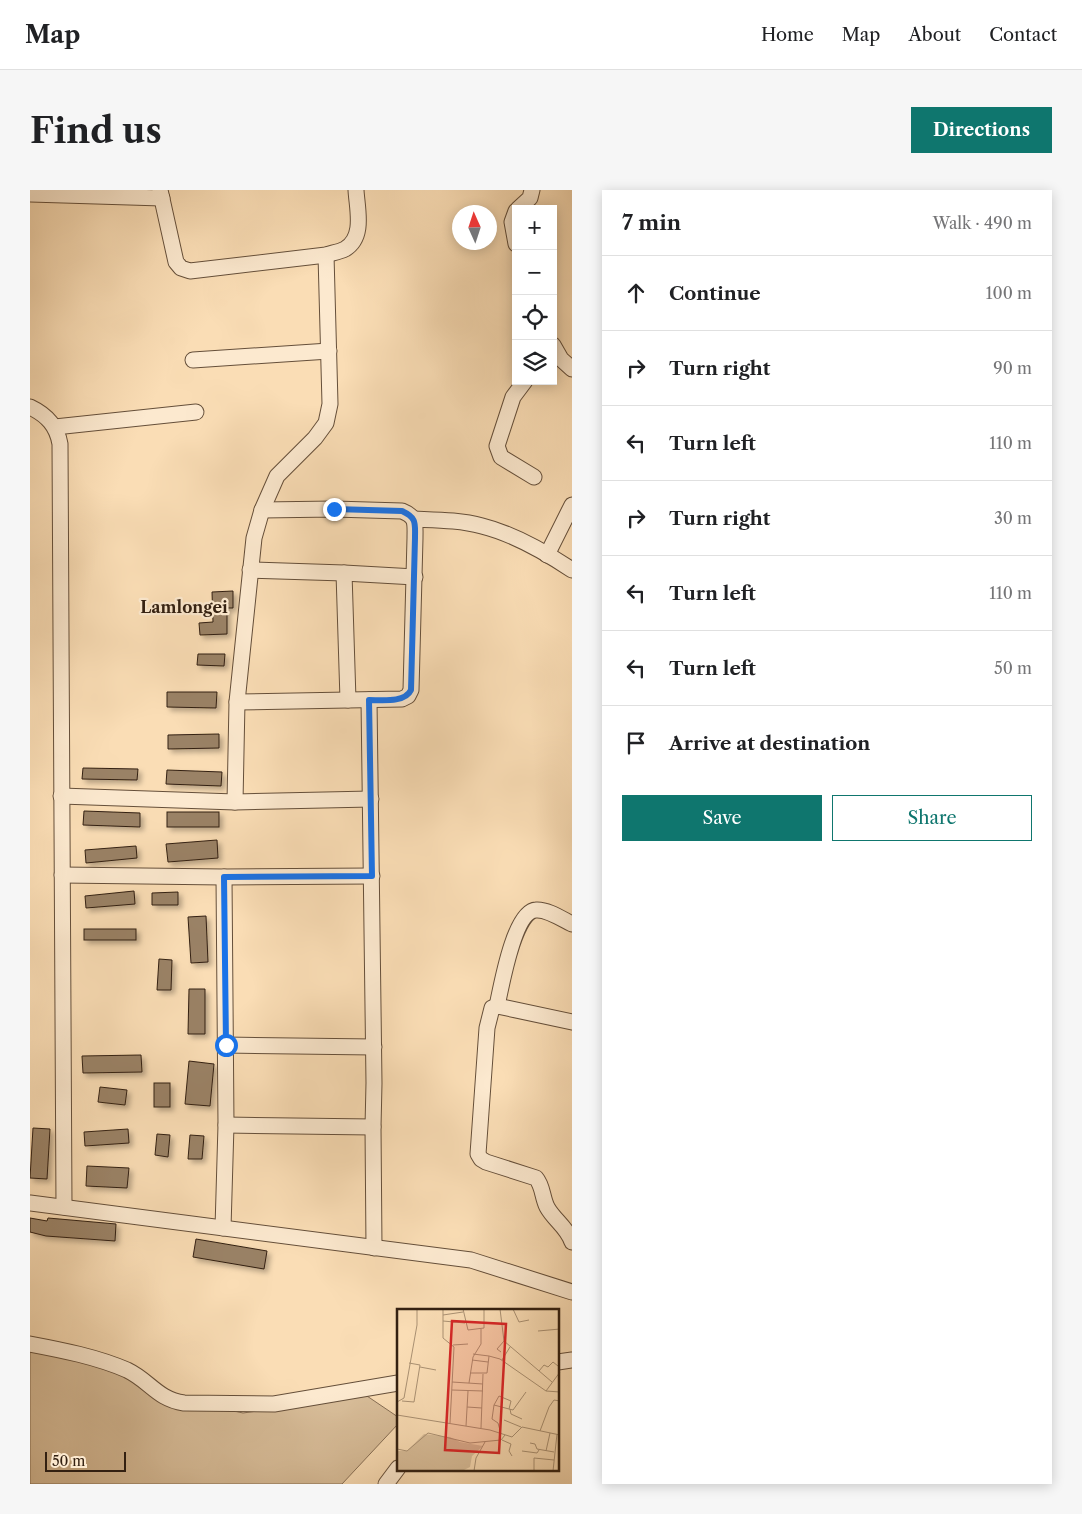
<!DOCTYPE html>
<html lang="en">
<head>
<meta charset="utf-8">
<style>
	:root { --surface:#fff; --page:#f6f6f6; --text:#202124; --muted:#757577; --line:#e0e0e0; --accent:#0f766e }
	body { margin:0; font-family:"Libre Caslon Text",serif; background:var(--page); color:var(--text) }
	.controls { position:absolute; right:15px; top:15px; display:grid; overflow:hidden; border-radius:0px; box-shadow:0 2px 12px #0003 }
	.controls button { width:45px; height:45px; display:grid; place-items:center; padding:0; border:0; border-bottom:1px solid var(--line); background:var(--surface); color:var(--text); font:25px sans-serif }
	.compass { position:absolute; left:422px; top:15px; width:45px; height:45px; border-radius:50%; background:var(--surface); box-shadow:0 2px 12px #0003; rotate:357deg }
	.scale { position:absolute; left:15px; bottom:12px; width:81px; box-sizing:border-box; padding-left:5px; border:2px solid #332011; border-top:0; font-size:14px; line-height:18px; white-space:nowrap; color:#332011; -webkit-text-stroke:4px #fce9cf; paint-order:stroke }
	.stop { position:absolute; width:15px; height:15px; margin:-11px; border:4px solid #1a73e8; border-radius:50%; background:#fff }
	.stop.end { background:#1a73e8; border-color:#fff; box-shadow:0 1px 5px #0008 }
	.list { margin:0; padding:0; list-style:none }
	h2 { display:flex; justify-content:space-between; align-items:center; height:65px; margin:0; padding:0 20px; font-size:21px }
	h2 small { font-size:16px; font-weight:400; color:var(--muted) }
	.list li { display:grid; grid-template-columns:32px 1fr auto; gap:15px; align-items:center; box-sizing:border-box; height:75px; padding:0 20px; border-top:1px solid var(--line) }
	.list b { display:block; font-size:19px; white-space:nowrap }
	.list em { font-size:16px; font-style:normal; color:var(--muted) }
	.actions { display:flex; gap:10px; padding:15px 20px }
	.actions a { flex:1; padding:11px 0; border:1px solid var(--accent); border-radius:0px; text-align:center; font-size:18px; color:var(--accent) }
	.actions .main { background:var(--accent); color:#fff }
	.icon { flex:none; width:28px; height:28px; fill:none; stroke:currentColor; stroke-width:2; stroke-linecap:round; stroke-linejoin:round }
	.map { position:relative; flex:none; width:542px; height:1294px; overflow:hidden; border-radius:0px }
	header { display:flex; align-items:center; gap:30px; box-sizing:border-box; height:70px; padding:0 25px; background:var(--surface); border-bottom:1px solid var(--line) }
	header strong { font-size:24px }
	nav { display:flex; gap:28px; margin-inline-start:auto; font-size:18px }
	.intro { display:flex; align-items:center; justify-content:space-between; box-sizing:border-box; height:120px; padding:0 30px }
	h1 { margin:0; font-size:35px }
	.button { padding:12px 22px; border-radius:0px; background:var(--accent); color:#fff; font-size:18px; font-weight:700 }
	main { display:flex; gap:30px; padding:0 30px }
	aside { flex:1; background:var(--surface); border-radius:0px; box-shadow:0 2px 12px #0003 }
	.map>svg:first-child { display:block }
	.green { fill:#d8bd99; stroke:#866e55 }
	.building { fill:#9a8266; stroke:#332011; filter:url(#shadow) }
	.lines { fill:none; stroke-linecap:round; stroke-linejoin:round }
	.minor-casing { stroke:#654f3a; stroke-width:17 }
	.minor { stroke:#fce9cf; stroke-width:15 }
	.route { stroke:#1a73e8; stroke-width:6 }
	.labels { text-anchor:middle; stroke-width:4.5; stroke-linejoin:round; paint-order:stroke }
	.quarter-label { font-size:16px; font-weight:bold; fill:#332011; stroke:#fce9cf }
	.inset-road { fill:none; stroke:#aa9173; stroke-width:1 }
	.view { fill:#d62828; fill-opacity:0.15; stroke:#d62828; stroke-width:2.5 }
	.inset-edge { fill:none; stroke:#332011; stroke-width:2.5 }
</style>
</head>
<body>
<header>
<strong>Map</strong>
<nav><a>Home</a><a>Map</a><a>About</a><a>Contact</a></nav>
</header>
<div class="intro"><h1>Find us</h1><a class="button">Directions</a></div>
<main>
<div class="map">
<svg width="542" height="1294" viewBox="0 0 542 1294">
	<defs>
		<filter id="shadow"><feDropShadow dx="3.5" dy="3.5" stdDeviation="2.5" flood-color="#0004"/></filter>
	</defs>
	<rect width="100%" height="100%" fill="#faddb5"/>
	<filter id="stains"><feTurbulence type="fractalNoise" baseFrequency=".004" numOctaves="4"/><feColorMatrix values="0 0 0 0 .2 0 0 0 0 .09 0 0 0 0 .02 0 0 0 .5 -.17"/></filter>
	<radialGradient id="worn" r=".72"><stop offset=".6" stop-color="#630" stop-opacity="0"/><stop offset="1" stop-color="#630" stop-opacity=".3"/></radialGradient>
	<!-- green -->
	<polygon class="green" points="0,1156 40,1159 140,1207 213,1223 337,1206 368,1227 368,1234 312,1294 0,1294"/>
	<!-- building -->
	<g class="building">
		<polygon points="203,401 203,418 197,418 197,444 170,445 169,433 183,432 182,402"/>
		<polygon points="168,464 195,464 194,476 167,475"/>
		<polygon points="137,502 187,502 186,518 137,517"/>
		<polygon points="189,544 189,558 138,559 138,545"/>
		<polygon points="53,578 108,579 107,590 52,589"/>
		<polygon points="137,580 192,582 191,596 136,594"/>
		<polygon points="54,621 110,623 110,637 53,635"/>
		<rect x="137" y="622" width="52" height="15"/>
		<polygon points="187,650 188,668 138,672 136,654"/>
		<polygon points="106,656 107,668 56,673 55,660"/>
		<polygon points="104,701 105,714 56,718 55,706"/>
		<polygon points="148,702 148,715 122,715 122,703"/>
		<polygon points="176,726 178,772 161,773 158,727"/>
		<rect x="54" y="739" width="52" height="11"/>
		<polygon points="129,769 142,770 141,800 127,800"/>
		<polygon points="159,799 175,799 175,844 158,844"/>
		<polygon points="111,865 112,882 53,883 52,866"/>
		<polygon points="159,871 184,874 180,916 155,914"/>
		<rect x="124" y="893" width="16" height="24"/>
		<polygon points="70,897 97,900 95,915 68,912"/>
		<polygon points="3,938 20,939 17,989 0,988"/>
		<polygon points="98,939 99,953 55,956 54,942"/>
		<polygon points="127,944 140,945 138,967 125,965"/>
		<polygon points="160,945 174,946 172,969 158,969"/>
		<polygon points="57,976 99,978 97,998 56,996"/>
		<polygon points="0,1028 17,1031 18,1028 86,1034 85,1051 16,1046 0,1042"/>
		<polygon points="166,1049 237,1061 234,1079 163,1067"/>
	</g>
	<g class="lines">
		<defs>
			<g id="minor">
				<path d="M130 0 146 72 151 78 160 81 296 65C302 63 309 62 315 59 335 47 327 19 326 0"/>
				<polyline points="0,4 132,8"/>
				<polyline points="488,19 500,8 502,0"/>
				<polyline points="486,21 482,32 486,54"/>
				<polyline points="523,155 531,169 542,179"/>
				<polyline points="163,170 299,161"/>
				<polyline points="495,191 483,207 467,256 471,267 504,287"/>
				<path d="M0 217C17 225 27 236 30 254L34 1017"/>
				<polyline points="25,237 166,222"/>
				<path d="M384 329C407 330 430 330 452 336 484 344 515 362 542 380"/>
				<polyline points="517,365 542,315"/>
				<polyline points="220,380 314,383 385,387"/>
				<polyline points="314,383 318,510"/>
				<polyline points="339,510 344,893 343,937 344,1058"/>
				<path d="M207 512 372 509 378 506 381 500 385 348C385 333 387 327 372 321L304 319 232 320"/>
				<polyline points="31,606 205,612 341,609"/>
				<polyline points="205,612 207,512 224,348 232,320 247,286 285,248 296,233 300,214 296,65"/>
				<polyline points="32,685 194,687 342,686"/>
				<path d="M467 816C471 798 484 721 506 720 517 719 532 729 542 734"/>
				<path d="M542 832 477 818 467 816 462 818 457 838 448 964 451 969 456 972 506 988C513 996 512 1007 517 1017 524 1030 537 1037 542 1052"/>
				<polyline points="196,855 344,857"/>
				<polyline points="196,935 343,937"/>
				<polyline points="0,1013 441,1070 542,1102"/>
				<polyline points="193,1038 196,935 194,687"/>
				<path d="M0 1154C32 1160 67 1167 97 1180 120 1191 127 1209 154 1213L244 1214 368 1193"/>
				<polyline points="528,1172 542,1170"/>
				<polyline points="356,1294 368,1278"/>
			</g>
		</defs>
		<!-- minor casing -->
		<use href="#minor" class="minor-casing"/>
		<!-- minor -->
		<use href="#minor" class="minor"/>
	</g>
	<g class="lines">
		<!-- route -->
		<path class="route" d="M196 855 194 687 342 686 339 510C352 510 375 513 381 500L385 348C385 333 387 328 372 321L304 319"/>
	</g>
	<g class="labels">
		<!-- quarter labels -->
		<g class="quarter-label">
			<text x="154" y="423">Lamlongei</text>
		</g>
	</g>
	<!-- overview -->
	<g transform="translate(367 1119)">
		<rect width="162" height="162" fill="#faddb5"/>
		<path d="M27 125 53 128 63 133 86 137 75 147 73 158 65 162H0V142H10Z" fill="#d8bd99"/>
		<path class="inset-road" d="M46 0V29L57 38 53 114M66 0 71 21 87 19V0M103 0 107 32 155 73M116 0 122 13 132 11M46 6 66 3M46 12 68 14M141 22 163 20M56 36 71 35M104 43 100 40 107 32M92 47 103 50 149 82 163 83M75 51 91 53M105 51 113 38M23 58 39 61M142 62 147 56 151 58 156 53 161 57M73 64H90L92 47 76 45M55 73 86 75M72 74 76 48 84 35V20M55 81 86 82M149 82 163 63M5 92 17 93 23 56 12 54M0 93 7 89 20 16V0M97 96 102 87 114 92 112 100 116 101 129 83M70 98 85 99M113 100 114 105 125 110M0 106 93 121 115 128 125 118 163 126M107 111 124 118M69 117 71 82M84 119 86 65M143 122 152 98 157 91 163 92M104 125 101 114 95 110 97 96 112 100M105 131 114 135 112 142 115 147M133 134 138 135 140 140 157 143M0 140 10 142 31 124 73 134 104 131 108 126M125 142 140 144 142 141M149 142 153 124M77 162 79 149 88 133M94 162H113M137 162V149L157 151M156 162 160 125"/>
		<path class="view" d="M55 12 109 15 102 144 48 141Z"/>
		<rect width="162" height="162" class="inset-edge"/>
	</g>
	<rect width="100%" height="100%" filter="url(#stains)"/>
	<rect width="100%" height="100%" fill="url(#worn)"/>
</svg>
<div class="controls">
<button>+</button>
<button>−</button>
<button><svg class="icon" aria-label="locate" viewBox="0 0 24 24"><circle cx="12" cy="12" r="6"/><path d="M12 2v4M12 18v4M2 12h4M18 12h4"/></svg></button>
<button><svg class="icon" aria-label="layers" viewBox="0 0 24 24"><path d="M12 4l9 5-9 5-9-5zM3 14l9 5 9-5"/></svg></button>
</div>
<svg class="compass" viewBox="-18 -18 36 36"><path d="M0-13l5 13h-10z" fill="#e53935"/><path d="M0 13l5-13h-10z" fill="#757577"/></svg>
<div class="scale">50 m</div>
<div class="stop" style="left:196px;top:855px"></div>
<div class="stop end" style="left:304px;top:319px"></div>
</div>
<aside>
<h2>7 min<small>Walk · 490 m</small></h2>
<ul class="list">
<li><svg class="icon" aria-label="ahead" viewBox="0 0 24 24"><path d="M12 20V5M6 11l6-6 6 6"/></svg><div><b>Continue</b></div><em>100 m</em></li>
<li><svg class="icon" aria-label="right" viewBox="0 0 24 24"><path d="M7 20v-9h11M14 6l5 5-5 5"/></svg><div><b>Turn right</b></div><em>90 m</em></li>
<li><svg class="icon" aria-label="left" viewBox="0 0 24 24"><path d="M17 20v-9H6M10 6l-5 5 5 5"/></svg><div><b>Turn left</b></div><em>110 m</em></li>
<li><svg class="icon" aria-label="right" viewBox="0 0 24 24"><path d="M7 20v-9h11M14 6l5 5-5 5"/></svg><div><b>Turn right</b></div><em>30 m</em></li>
<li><svg class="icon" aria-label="left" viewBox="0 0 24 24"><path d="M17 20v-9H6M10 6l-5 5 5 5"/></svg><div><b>Turn left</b></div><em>110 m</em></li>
<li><svg class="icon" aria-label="left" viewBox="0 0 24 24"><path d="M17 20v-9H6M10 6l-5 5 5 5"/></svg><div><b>Turn left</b></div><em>50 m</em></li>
<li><svg class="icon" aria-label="arrive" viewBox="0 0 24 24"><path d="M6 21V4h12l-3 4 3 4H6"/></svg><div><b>Arrive at destination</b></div></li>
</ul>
<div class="actions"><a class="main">Save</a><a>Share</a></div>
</aside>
</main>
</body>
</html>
